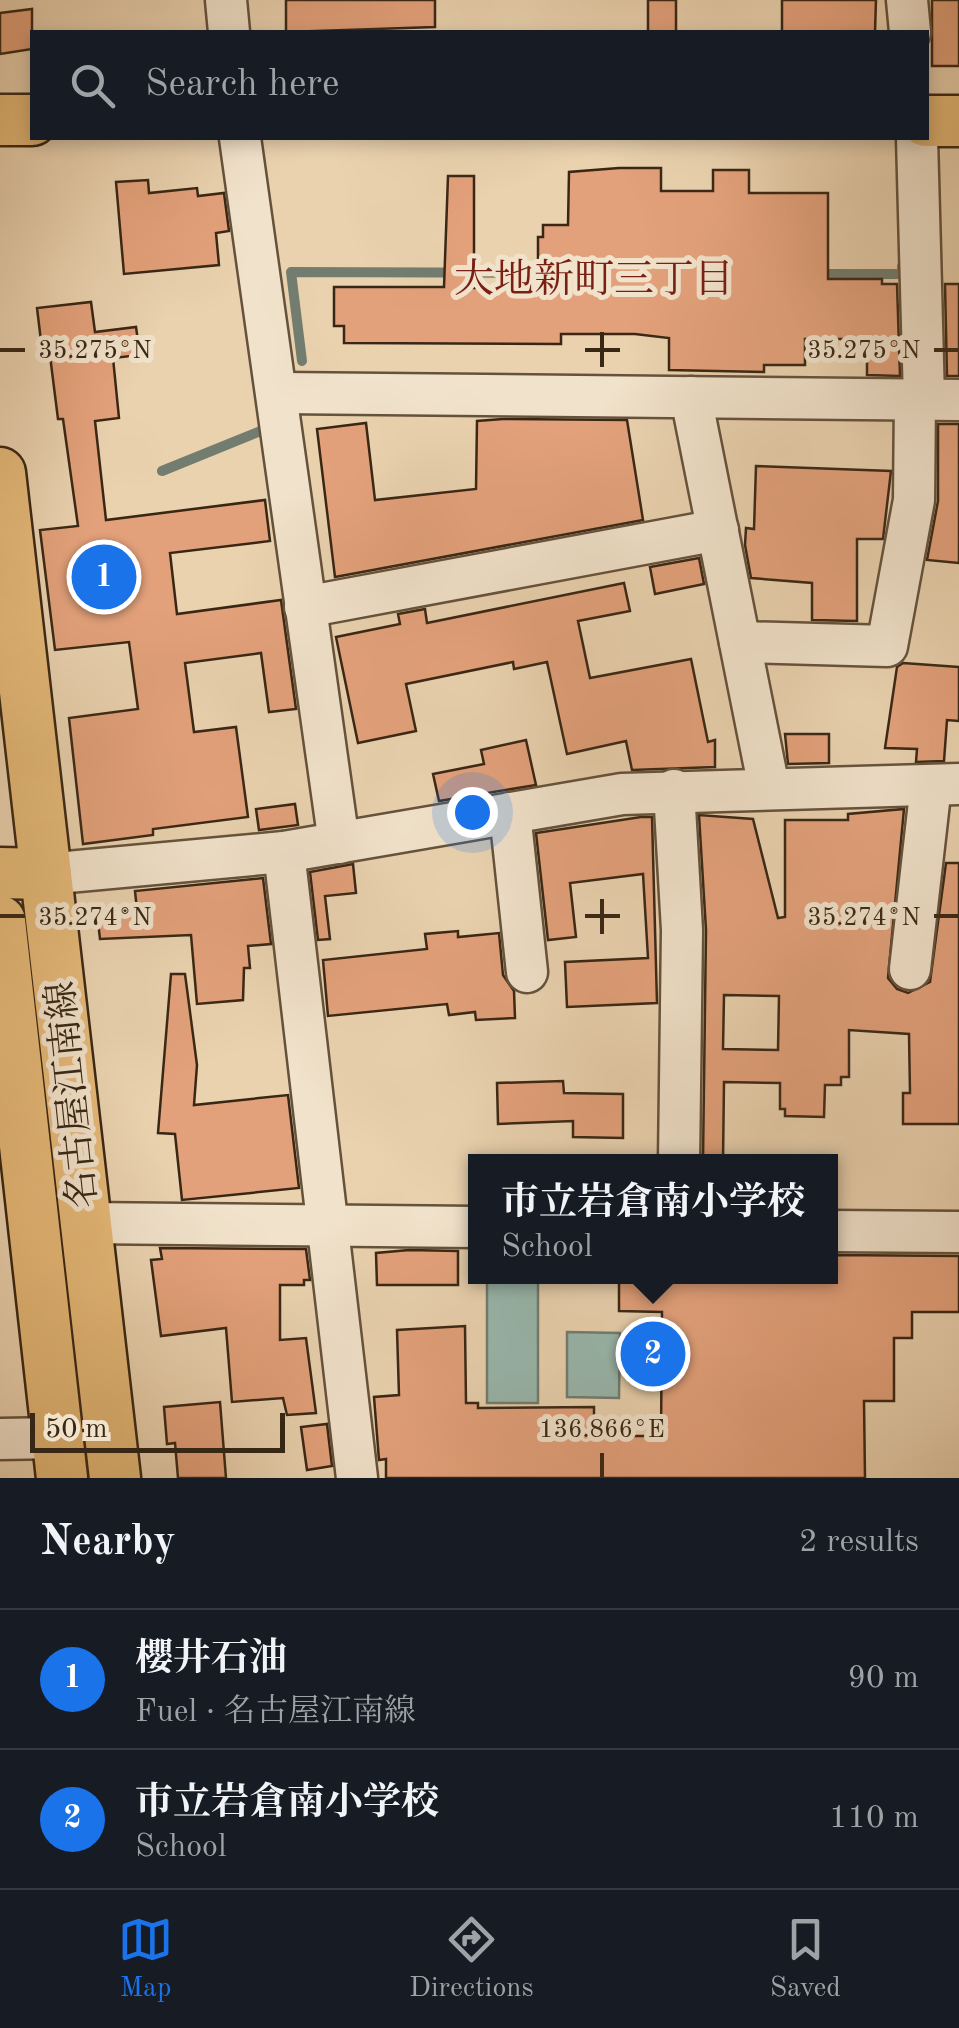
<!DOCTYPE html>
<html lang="en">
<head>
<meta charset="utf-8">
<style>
	:root { --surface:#171b24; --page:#242831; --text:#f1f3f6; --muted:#9ea1a6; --line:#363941; --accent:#1a73e8 }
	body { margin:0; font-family:"Old Standard TT","Noto Serif JP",serif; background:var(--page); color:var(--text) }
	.scale { position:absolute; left:30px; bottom:25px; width:255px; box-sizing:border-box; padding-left:10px; border:5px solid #392715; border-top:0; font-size:28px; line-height:35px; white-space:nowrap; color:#392715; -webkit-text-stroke:8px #f1e2cb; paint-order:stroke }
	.you { position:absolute; left:472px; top:812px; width:35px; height:35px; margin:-25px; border:8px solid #fff; border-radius:50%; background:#1a73e8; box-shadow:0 0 0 15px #1a73e833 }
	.badge { display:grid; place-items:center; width:65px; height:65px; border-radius:50%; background:var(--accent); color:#fff; font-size:32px; font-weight:700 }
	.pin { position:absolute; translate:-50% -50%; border:5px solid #fff; box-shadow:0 2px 10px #0006 }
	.popup { position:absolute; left:468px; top:1154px; width:370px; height:130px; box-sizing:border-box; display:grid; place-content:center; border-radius:0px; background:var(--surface); filter:drop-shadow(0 2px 8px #0005); font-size:32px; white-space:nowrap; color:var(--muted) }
	.popup b { font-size:38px; color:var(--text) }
	.popup::after { content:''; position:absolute; left:50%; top:100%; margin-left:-20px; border:20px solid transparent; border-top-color:var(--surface) }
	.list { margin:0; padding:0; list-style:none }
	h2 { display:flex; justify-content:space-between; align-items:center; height:130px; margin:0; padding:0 40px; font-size:42px }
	h2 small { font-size:32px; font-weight:400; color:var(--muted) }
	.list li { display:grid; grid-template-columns:65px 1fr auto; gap:30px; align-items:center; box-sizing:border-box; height:140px; padding:0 40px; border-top:2px solid var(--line) }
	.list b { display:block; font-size:38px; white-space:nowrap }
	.list p { margin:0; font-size:32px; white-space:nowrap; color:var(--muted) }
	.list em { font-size:32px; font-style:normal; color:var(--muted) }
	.icon { flex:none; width:55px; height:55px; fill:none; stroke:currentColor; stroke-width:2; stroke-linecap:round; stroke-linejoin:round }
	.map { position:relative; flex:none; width:959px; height:1478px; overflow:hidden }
	.search { position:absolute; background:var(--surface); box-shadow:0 5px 15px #0003; left:30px; right:30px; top:30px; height:110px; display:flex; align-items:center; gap:25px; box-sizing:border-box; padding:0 35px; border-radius:0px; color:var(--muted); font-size:38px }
	.sheet { height:410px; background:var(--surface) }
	nav { display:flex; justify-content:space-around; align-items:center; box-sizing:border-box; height:140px; border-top:2px solid var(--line); background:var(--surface); font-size:28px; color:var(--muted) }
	nav a { display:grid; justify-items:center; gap:5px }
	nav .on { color:var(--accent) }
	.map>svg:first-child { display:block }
	.water { fill:#98b7ad; stroke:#727d70; stroke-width:2.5 }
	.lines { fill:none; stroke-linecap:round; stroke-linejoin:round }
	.stream { stroke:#727d70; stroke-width:10 }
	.building { fill:#e3a17b; stroke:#392715; stroke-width:2.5; fill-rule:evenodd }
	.minor-casing { stroke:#65523c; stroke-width:45 }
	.major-casing { stroke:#392715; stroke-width:55 }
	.minor { stroke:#f1e2cb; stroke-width:40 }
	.major { stroke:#e5b978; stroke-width:50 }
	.ticks { fill:none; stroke:#392715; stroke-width:4 }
	.labels { text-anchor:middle; stroke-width:10; stroke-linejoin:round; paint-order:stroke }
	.street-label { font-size:38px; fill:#392715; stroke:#f1e2cb }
	.neighbourhood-label { font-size:40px; fill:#7a1f14; stroke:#f1e2cb }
	.ticks-label { font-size:25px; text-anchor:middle; fill:#392715; stroke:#f1e2cb; stroke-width:10; stroke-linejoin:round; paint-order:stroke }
</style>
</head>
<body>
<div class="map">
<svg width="959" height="1478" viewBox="0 0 959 1478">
	<rect width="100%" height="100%" fill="#ead2af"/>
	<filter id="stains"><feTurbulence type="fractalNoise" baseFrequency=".002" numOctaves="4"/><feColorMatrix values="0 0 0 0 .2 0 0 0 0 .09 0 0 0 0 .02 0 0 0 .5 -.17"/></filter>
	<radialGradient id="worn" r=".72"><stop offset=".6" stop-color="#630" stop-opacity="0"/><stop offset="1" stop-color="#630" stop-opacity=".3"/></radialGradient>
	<!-- water -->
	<g class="water">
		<polygon points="538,1280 538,1403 487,1403 487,1280"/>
		<polygon points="567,1332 620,1333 619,1398 567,1397"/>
	</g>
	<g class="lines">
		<!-- stream -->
		<g class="stream">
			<polyline points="817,274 902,274 902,266"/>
			<polyline points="302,361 291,272 550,273"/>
			<polyline points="162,471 263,430"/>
		</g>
	</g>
	<!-- building -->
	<g class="building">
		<polygon points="286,0 435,0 435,27 286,32"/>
		<rect x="648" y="0" width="28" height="32"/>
		<polygon points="782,0 876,0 875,32 782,32"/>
		<rect x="932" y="0" width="27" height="66"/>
		<polygon points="32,9 32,49 0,54 0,13"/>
		<polygon points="619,168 661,168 661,191 713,191 713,170 749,170 749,193 828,193 828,279 882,279 882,284 897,284 900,376 867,375 867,339 805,339 805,365 764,365 764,372 669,370 669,338 635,334 561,334 561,344 344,343 344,326 334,326 334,287 444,287 448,176 474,176 474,288 538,288 538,237 543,237 543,225 568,225 569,172"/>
		<polygon points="148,180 149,193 197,188 198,196 224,193 229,231 216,233 219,265 124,274 116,182"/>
		<polygon points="945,284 959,284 959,376 947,376"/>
		<polygon points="91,302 95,332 136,327 140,355 113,358 119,418 95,421 106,520 265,500 270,541 170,553 177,614 281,600 296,709 269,712 261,653 185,663 194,732 236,727 248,817 153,829 153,835 83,844 69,718 138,709 129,642 55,650 40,530 78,526 63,419 58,419 48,340 41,341 37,308"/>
		<polygon points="503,419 627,420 643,520 335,577 317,429 366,423 375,500 476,489 477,421"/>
		<polygon points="938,424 959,424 959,563 927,560 938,501"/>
		<polygon points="756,466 891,471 883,539 857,539 857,621 812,620 812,583 751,578 745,545 746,528 754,529"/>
		<polygon points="699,558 704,584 655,594 650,567"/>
		<polygon points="624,583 630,611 578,621 590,678 691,659 708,742 715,740 715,767 632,770 626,741 567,754 547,662 514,669 513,662 406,684 416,731 358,743 336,637 400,624 398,614 425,609 427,623"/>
		<polygon points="903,663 959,667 959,721 947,720 944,761 916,762 917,749 885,748 897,667"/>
		<polygon points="785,734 829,734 829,763 788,764"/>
		<polygon points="526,740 536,785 439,801 433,774 484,764 481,750"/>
		<polygon points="295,804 298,825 259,830 256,809"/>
		<path d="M904 809 888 978 897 989 908 993 930 982 946 863H959V1124H903V1093H910L909 1034 849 1030V1077H841V1085H825L824 1117 785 1116V1109H780V1083L724 1082 723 1161H703L706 930 699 815 753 819 778 918 785 917V820H848V814ZM724 995 779 996 778 1050 723 1049Z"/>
		<polygon points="641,817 652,817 657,1003 567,1007 565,962 648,958 643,874 570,883 576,937 548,940 536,833"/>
		<polygon points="353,864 356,893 325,896 330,939 318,940 310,872"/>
		<polygon points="263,878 271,944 248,946 250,968 244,968 243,1000 197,1004 191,935 100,939 97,913 137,910 135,891"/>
		<polygon points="458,931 458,937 499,933 503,975 514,991 515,1018 476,1020 475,1012 449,1015 447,1004 328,1016 323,960 427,949 425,934"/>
		<polygon points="171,974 185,974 197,1065 194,1105 288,1095 299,1188 182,1200 175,1134 158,1133"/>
		<polygon points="563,1081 564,1093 623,1094 623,1138 573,1137 573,1121 498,1124 497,1083"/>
		<polygon points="160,1248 306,1249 310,1280 304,1280 304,1285 280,1285 280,1340 306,1338 316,1413 287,1415 283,1398 232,1402 226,1328 161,1336 151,1260 162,1259"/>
		<polygon points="409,1250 458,1251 458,1285 377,1285 376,1253"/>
		<polygon points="833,1255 959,1256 959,1312 912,1312 912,1338 894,1338 894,1401 864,1401 865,1478 386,1478 386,1459 379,1460 374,1397 399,1395 397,1330 465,1326 466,1403 478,1403 478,1408 594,1407 594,1436 661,1436 662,1312 619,1311 619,1276 833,1276"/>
		<polygon points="220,1402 226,1478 178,1478 175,1443 167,1444 164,1407"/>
		<polygon points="327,1424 332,1466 307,1470 301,1427"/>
	</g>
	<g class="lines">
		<defs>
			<g id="minor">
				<polyline points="226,0 229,32"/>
				<polyline points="907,0 910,32"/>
				<polyline points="240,138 339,843"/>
				<polyline points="917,138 924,399"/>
				<polyline points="280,393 959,400"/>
				<polyline points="691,397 769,788"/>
				<polyline points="305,607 718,530"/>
				<polyline points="740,642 887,646 914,500 915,399"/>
				<polyline points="674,790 682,930 679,1162"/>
				<polyline points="510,813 527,972"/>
				<polyline points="284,852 357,1478"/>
				<polyline points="46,874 284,852 622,794 959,784"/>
				<polyline points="910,969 931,785"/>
				<polyline points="85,1223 476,1227"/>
				<polyline points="830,1231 959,1232"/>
				<polyline points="0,1439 57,1438"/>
			</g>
			<g id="major">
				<polyline points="0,120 32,120"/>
				<polyline points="926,121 959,121"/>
				<polyline points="0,473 115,1478"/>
				<polyline points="0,873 46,874"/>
				<polyline points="0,921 62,1478"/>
			</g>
		</defs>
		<!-- minor casing -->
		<use href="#minor" class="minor-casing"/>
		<!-- major casing -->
		<use href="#major" class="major-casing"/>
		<!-- minor -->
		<use href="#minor" class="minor"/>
		<!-- major -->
		<use href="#major" class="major"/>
	</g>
	<!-- ticks -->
	<path class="ticks" d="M602 332V367M0 350H25M585 350H620M934 350H959M602 899V934M0 916H25M585 916H620M934 916H959M602 1453V1478"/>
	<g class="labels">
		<!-- street labels -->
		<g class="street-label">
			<text transform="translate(71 1095) rotate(-96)" y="13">名古屋江南線</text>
		</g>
		<!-- neighbourhood labels -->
		<g class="neighbourhood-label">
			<text x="594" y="292">大地新町三丁目</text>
		</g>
	</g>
	<g class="ticks-label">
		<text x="95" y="358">35.275°N</text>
		<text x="864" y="358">35.275°N</text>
		<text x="95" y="925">35.274°N</text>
		<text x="864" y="925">35.274°N</text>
		<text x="602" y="1437">136.866°E</text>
	</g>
	<rect width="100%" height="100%" filter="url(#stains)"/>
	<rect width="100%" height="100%" fill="url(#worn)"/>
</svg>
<div class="scale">50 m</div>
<div class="you"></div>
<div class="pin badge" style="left:104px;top:577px">1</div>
<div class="pin badge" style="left:653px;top:1354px">2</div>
<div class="popup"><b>市立岩倉南小学校</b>School</div>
<div class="search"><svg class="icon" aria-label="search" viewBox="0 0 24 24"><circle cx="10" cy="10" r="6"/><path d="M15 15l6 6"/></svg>Search here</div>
</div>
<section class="sheet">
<h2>Nearby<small>2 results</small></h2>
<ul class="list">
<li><span class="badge">1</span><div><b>櫻井石油</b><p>Fuel · 名古屋江南線</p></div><em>90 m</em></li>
<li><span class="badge">2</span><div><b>市立岩倉南小学校</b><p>School</p></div><em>110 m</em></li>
</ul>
</section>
<nav>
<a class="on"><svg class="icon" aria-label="map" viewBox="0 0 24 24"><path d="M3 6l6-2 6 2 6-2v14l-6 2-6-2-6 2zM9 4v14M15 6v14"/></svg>Map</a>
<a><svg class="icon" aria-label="directions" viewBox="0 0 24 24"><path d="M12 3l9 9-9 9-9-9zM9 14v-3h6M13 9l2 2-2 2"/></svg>Directions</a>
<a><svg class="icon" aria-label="saved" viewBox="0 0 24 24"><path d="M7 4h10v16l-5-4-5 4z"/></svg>Saved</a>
</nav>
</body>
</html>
